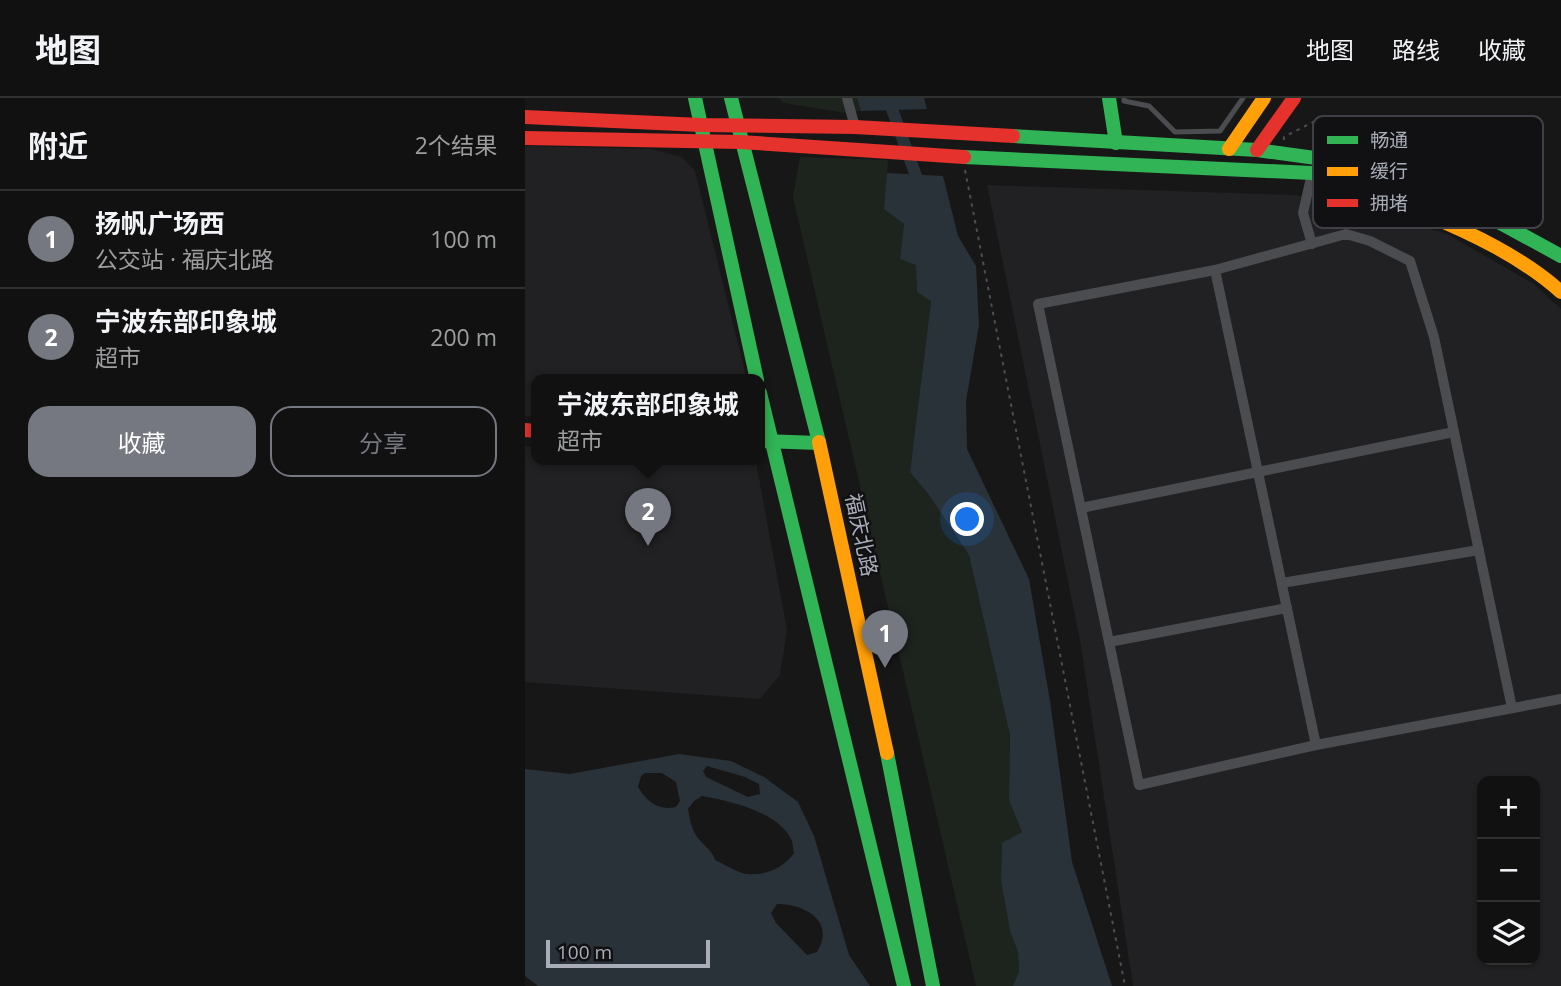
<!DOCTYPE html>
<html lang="zh">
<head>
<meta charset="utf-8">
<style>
	:root { --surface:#111; --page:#1a1a1a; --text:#f1f3f6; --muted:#9c9d9f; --line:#303131; --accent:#757880 }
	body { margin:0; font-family:"Open Sans","Noto Sans SC",sans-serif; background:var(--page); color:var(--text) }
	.controls { position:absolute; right:21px; bottom:21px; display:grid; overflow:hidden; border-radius:14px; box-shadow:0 2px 5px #0004 }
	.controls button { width:63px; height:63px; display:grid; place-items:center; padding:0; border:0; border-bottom:2px solid var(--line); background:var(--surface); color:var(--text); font:35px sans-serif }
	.scale { position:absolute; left:21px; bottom:18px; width:164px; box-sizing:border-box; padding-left:7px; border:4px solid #a8adb8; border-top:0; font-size:19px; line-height:24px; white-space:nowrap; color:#a8adb8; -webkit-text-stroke:5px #111113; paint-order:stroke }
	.you { position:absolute; left:443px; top:422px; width:24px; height:24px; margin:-18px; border:5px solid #fff; border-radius:50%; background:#1a73e8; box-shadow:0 0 0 10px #1a73e833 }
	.badge { display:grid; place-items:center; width:46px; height:46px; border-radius:50%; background:var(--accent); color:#fff; font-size:23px; font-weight:700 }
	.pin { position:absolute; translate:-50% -58px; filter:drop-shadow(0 2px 4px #0008) }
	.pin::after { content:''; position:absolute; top:37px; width:24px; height:21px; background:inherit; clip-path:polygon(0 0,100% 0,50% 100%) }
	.popup { position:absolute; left:6px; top:276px; width:234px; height:91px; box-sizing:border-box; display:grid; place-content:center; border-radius:14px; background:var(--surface); filter:drop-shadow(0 2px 5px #0005); font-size:23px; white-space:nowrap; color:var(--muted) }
	.popup b { font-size:26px; color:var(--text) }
	.popup::after { content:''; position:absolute; left:50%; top:100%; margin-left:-14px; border:14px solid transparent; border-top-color:var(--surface) }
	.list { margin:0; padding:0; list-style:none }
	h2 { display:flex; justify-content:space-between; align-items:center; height:91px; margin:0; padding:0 28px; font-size:30px }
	h2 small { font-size:23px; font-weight:400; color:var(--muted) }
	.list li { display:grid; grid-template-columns:46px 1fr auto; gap:21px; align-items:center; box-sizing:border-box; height:98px; padding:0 28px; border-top:2px solid var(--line) }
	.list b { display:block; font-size:26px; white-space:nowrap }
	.list p { margin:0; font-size:23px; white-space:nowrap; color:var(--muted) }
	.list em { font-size:23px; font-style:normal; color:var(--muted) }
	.actions { display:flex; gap:14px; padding:21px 28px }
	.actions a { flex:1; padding:16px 0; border:2px solid var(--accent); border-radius:21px; text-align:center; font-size:24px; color:var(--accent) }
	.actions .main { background:var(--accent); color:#fff }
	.icon { flex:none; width:38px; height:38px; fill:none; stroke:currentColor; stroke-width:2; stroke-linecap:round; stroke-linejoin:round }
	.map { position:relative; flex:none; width:1036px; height:888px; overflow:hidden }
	header { display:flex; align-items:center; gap:42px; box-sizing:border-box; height:98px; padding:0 35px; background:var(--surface); border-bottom:2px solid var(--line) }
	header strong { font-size:33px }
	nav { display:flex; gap:38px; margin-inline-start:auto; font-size:24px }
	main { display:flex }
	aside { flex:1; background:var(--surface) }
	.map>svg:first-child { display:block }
	.built { fill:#212123; fill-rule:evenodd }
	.green { fill:#1d241e }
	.water { fill:#2a3239; fill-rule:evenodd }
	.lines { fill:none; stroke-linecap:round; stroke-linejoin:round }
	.canal { stroke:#2a3239; stroke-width:12 }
	.path { stroke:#4d4e52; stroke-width:2; stroke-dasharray:3.5 5; stroke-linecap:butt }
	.lane { stroke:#4b4c50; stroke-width:5 }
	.street { stroke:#4b4c50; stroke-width:10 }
	.fast { stroke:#30b455; stroke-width:14 }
	.slow { stroke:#ff9f0a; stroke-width:14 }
	.jam { stroke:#e5322d; stroke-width:14 }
	.labels { text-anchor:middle; stroke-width:5; stroke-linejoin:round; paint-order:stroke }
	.street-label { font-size:21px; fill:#a8adb8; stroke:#111113 }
	.key { fill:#111113; stroke:#3e4045; stroke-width:2 }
	.key-label { font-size:19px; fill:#a8adb8 }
</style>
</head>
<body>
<header>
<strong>地图</strong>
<nav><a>地图</a><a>路线</a><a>收藏</a></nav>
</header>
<main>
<aside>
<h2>附近<small>2个结果</small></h2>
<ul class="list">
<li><span class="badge">1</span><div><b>扬帆广场西</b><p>公交站 · 福庆北路</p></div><em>100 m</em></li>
<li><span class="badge">2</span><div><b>宁波东部印象城</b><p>超市</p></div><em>200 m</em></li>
</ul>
<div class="actions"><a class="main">收藏</a><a>分享</a></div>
</aside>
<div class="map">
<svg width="1036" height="888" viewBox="0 0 1036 888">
	<rect width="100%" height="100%" fill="#171717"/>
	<!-- built -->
	<g class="built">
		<polygon points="0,48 126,51 157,59 170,73 222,282 11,282 11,319 0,318"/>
		<path d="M462 87 771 97 830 108 922 136 1009 186 1036 211V888H608L555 542ZM957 683H1010V862H957Z"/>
		<polygon points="0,348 11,349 11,362 225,362 231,364 262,532 255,577 235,601 0,584"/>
	</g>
	<!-- green -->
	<g class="green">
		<polygon points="254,0 332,0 336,13 321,15 259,5"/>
		<polygon points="275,59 363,62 360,111 379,126 375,161 391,166 392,194 406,202 385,374 404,397 444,457 485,637 484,702 497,734 477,746 476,782 485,833 493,854 494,874 488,888 451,888 268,99"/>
	</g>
	<!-- water -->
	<g class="water">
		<polygon points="332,0 399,0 402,11 336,13"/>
		<polygon points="362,75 418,78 433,138 451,168 454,227 441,303 442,351 504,481 525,603 547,764 587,888 488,888 494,874 493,854 485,833 476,782 477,745 497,734 484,702 485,637 444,457 404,397 385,374 406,203 392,194 391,167 375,161 379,126 359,111"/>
		<path d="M154 656 206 663 239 679 273 704 289 738 324 857 345 888H13L0 878V671L45 676ZM182 668 220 679 234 686 235 696 223 699 181 679 178 673ZM120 675H137L151 684 155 703 151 709C134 713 122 704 113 689L116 678ZM177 698C204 703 250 713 265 739 268 743 268 750 269 755 259 770 240 778 221 776 211 774 199 766 190 762 188 753 178 747 172 739 166 730 165 721 163 711L169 703ZM252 806C280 806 311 823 292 854L282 857 251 825 246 815Z"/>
	</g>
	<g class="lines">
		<!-- canal -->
		<polyline class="canal" points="363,0 396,92"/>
		<!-- path -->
		<g class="path">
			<polyline points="759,42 759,39 790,23"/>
			<polyline points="440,72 600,888"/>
		</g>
		<!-- lane -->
		<polyline class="lane" points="599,0 599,3 624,8 650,34 695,33 718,0"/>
		<!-- street -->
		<g class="street">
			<polyline points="322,0 330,29"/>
			<polyline points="787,146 778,115 787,75"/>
			<polyline points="690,172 791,647"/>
			<polyline points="556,410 929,334"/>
			<polyline points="757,485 954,452"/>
			<polyline points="584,544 762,510"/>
			<polyline points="987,610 909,239 885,163 845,143 821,136 690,172 513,206 614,687 791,647 1036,601"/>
		</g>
		<!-- fast -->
		<g class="fast">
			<polyline points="170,0 232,282"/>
			<polyline points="206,0 294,344"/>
			<polyline points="584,0 591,45"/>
			<polyline points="488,38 732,52 863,70 915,92 1036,158"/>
			<polyline points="439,59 787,75 866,101 898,115"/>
			<polyline points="235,295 379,888"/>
			<polyline points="235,343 294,345"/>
			<polyline points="362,655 408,888"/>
		</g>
		<!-- slow -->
		<g class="slow">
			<polyline points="704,51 739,0"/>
			<path d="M898 115C946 135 997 159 1036 194"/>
			<polyline points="294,344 362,655"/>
		</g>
		<!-- jam -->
		<g class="jam">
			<polyline points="0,19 176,27 330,29 488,38"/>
			<polyline points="0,40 215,44 439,59"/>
			<polyline points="732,52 769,0"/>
			<polyline points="0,332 11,333"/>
		</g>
	</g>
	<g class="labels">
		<!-- street labels -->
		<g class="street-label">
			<text transform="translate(336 437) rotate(78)" y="7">福庆北路</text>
		</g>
	</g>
	<!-- legend -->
	<rect x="788" y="18" width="230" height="112" rx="10" class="key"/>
	<rect x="802" y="38" width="31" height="8" fill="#30b455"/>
	<rect x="802" y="69" width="31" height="9" fill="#ff9f0a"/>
	<rect x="802" y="101" width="31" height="8" fill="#e5322d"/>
	<g class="key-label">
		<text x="845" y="49">畅通</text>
		<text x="845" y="80">缓行</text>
		<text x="845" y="112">拥堵</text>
	</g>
</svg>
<div class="controls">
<button>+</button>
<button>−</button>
<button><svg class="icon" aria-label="layers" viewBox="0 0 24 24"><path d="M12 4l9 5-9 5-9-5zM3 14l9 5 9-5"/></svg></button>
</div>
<div class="scale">100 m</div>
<div class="you"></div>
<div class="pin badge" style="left:360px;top:570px">1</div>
<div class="pin badge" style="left:123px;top:448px">2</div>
<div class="popup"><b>宁波东部印象城</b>超市</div>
</div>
</main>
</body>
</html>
